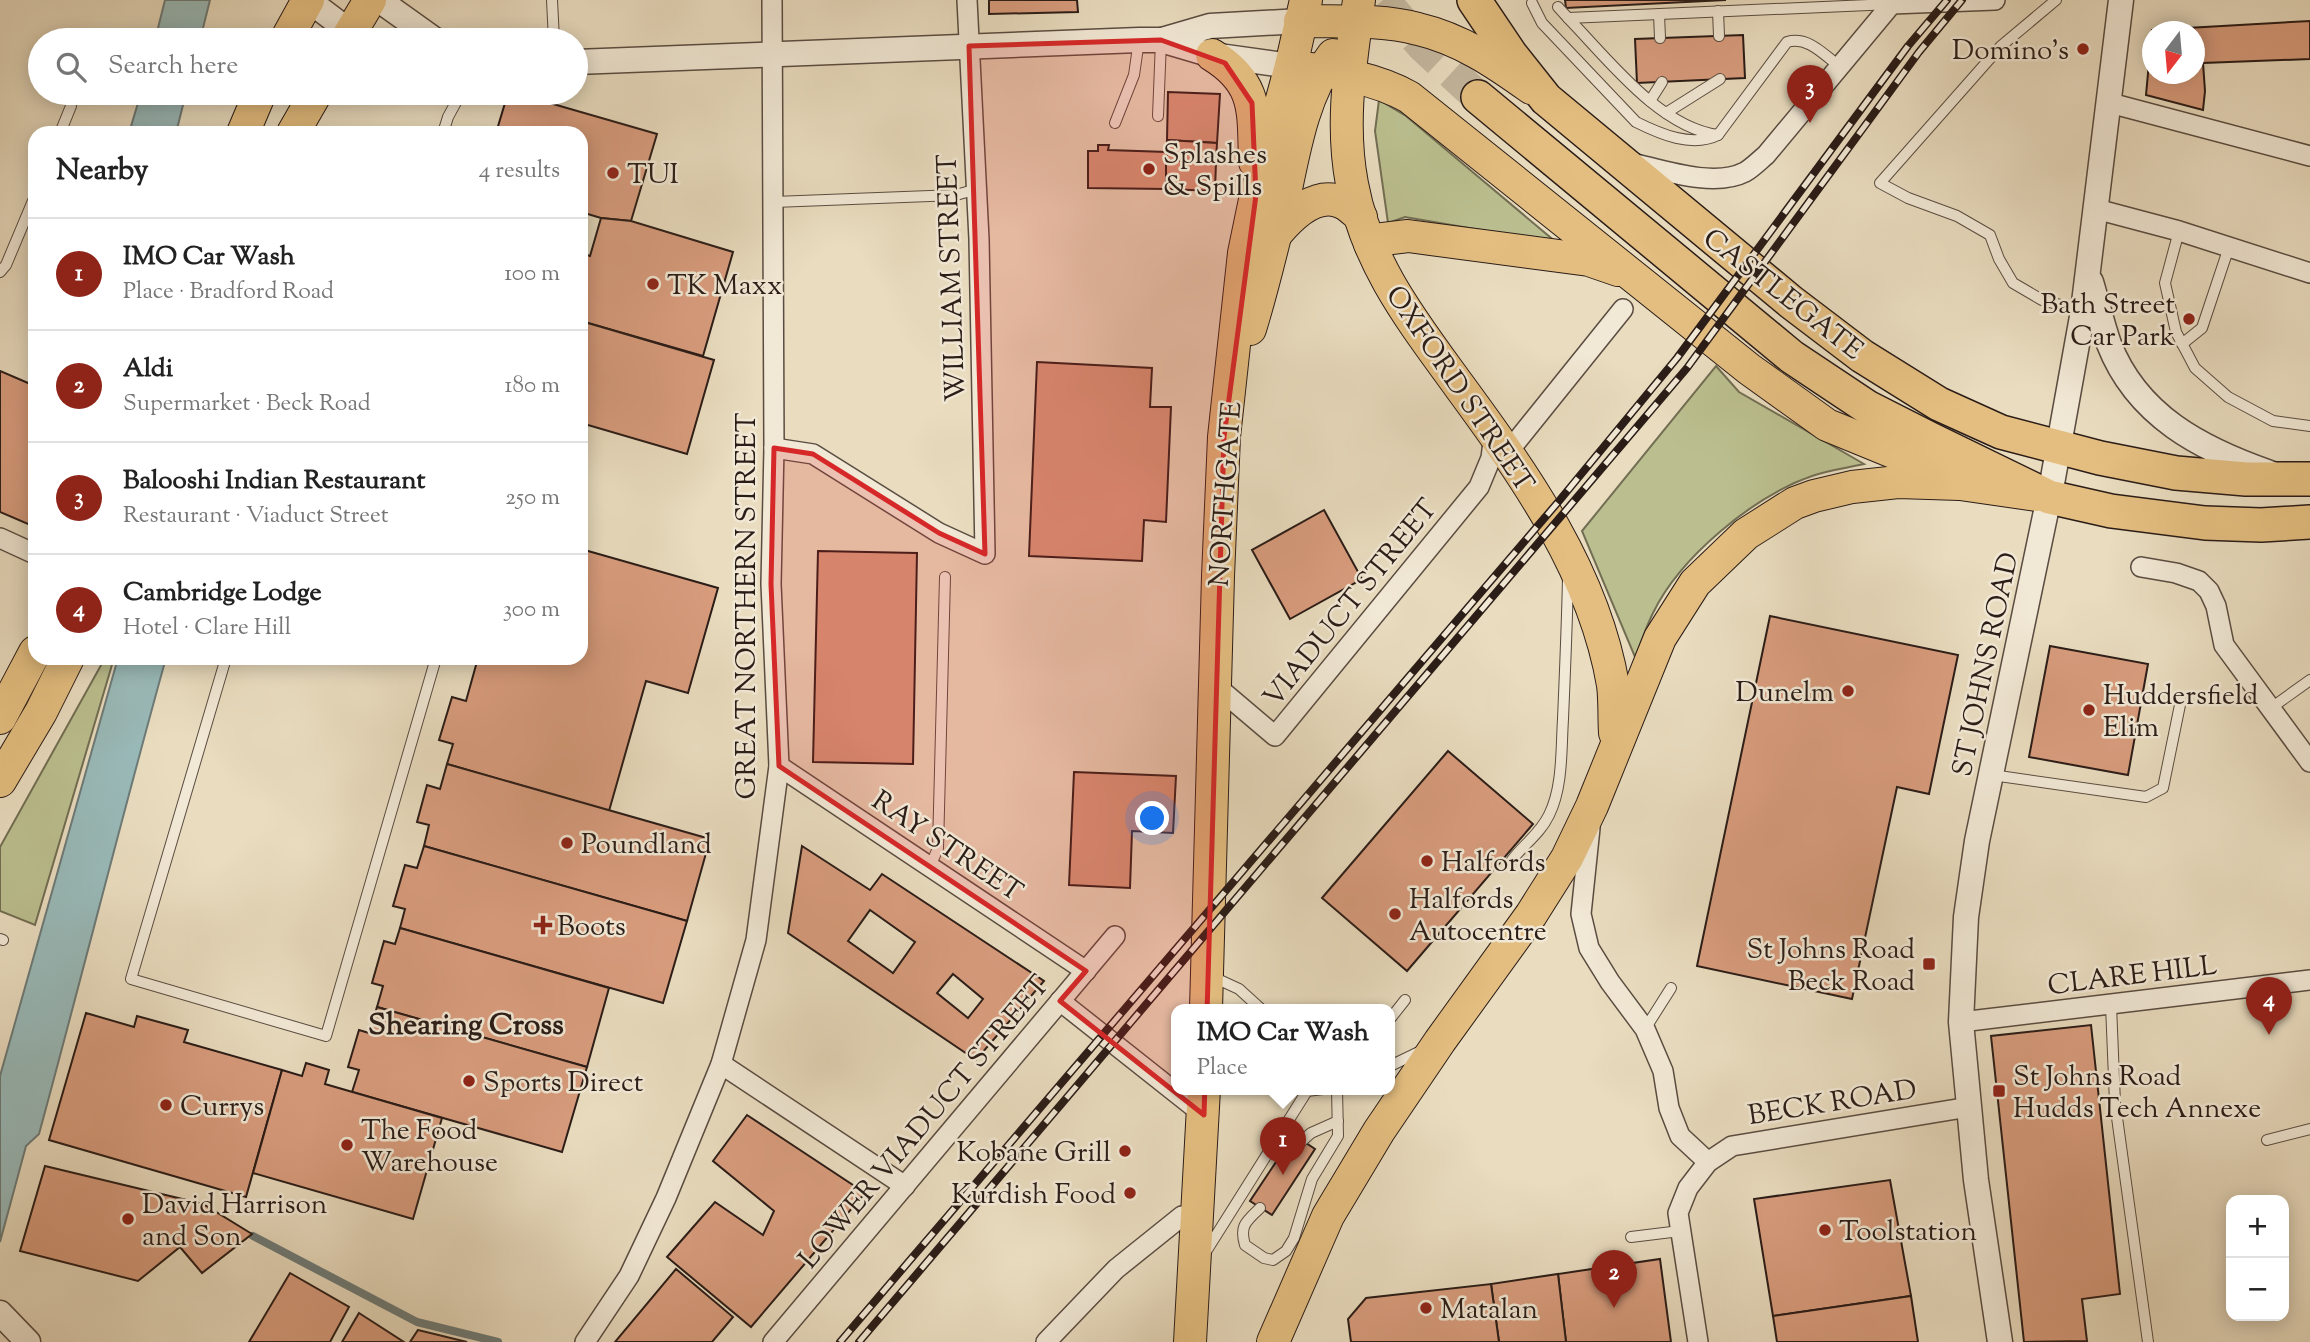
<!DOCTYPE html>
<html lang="en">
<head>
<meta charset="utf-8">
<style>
	:root { --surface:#fff; --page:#f2f2f2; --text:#222; --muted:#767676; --line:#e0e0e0; --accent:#8f2418 }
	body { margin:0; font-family:"Sorts Mill Goudy",serif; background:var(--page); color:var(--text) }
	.controls { position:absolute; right:21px; bottom:21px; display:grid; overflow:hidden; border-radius:14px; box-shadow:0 4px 18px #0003 }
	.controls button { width:63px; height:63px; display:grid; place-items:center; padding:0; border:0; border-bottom:2px solid var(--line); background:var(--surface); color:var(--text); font:35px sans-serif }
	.compass { position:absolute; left:2142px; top:21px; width:63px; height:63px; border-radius:50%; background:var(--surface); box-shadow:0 4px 18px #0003; rotate:196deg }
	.you { position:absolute; left:1153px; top:819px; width:24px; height:24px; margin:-18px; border:5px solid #fff; border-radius:50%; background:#1a73e8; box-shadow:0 0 0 10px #1a73e833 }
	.badge { display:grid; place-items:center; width:46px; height:46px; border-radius:50%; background:var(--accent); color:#fff; font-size:23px; font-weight:700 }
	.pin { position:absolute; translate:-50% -58px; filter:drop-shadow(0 2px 4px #0008) }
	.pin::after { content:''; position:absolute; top:37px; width:24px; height:21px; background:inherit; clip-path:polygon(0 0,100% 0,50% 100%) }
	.popup { position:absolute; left:1171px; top:1004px; width:224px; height:91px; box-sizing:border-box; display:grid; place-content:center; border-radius:14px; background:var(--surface); filter:drop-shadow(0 2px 5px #0005); font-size:23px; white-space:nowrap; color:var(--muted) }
	.popup b { font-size:26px; color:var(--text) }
	.popup::after { content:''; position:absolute; left:50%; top:100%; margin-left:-14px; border:14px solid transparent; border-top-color:var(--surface) }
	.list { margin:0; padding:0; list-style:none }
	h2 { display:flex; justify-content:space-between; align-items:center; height:91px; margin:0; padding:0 28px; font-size:30px }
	h2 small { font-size:23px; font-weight:400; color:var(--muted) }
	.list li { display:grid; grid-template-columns:46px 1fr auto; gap:21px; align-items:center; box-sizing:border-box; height:112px; padding:0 28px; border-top:2px solid var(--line) }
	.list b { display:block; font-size:26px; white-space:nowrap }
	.list p { margin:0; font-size:23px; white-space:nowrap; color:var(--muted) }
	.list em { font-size:23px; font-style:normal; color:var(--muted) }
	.icon { flex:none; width:38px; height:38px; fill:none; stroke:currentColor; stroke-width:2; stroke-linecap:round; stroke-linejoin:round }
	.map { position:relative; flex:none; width:2310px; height:1342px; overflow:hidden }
	.search { position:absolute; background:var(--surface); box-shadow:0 4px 18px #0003; left:28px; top:28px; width:560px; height:77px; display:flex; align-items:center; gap:18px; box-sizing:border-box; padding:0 24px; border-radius:38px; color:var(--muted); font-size:26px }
	.panel { position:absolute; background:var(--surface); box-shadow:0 4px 18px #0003; left:28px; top:126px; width:560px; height:539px; border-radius:21px }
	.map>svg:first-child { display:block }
	.green { fill:#bbbf8f; stroke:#726e53; stroke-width:2 }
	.water { fill:#99bab9; stroke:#6d7b78; stroke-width:2 }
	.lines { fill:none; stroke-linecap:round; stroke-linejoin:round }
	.stream { stroke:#6d7b78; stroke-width:8 }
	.building { fill:#d89c7d; stroke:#2a1c17; stroke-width:2; fill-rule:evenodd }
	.trunk-tunnel { stroke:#c3b69d; stroke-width:33; stroke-dasharray:33 17; stroke-linecap:butt }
	.service-casing { stroke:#5a4c41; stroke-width:12 }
	.minor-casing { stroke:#5a4c41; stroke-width:22 }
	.tertiary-casing { stroke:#5a4c41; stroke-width:27 }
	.primary-casing { stroke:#2a1c17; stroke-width:34 }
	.trunk-casing { stroke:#2a1c17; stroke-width:36 }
	.service { stroke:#f1e8d5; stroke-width:10 }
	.minor { stroke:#f1e8d5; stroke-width:19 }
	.tertiary { stroke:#f1e8d5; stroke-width:24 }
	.primary { stroke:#e4be80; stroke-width:32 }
	.trunk { stroke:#e4be80; stroke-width:33 }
	.rail-casing { stroke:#2a1c17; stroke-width:8 }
	.rail { stroke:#f1e8d5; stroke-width:5; stroke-dasharray:16; stroke-linecap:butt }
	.marked { fill:#d62828; fill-opacity:0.2; stroke:#d62828; stroke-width:5; stroke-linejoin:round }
	.poi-dot { fill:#8f2418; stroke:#f1e8d5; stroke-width:2.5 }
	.labels { text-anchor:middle; stroke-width:5; stroke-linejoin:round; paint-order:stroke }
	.poi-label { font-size:28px; fill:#2a1c17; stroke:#f1e8d5; text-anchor:start }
	.street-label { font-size:28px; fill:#2a1c17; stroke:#f1e8d5 }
	.neighbourhood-label { font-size:30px; font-weight:bold; fill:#2a1c17; stroke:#f1e8d5 }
</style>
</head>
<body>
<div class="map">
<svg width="2310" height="1342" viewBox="0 0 2310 1342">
	<rect width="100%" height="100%" fill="#e9dcbf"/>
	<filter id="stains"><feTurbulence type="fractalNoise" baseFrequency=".00286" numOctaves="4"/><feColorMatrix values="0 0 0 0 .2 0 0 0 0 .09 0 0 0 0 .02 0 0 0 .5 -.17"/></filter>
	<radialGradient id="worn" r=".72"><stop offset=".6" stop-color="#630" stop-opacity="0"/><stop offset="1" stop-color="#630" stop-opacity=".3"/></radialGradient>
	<!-- green -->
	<g class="green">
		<polygon points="1379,100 1406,116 1557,243 1405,217 1388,223 1375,131"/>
		<path d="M1716 366 1739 392 1864 464C1847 468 1828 470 1812 476 1754 496 1680 557 1653 613 1646 627 1641 643 1635 657L1582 531Z"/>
		<polygon points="105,658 114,658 35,925 0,911 0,847"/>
	</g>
	<!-- water -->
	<g class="water">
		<polygon points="165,0 210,0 200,40 155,40"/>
		<polygon points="141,93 186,93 176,133 129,133"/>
		<path d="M118 658H166C122 816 82 976 39 1134L26 1146 0 1242V1076Z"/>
	</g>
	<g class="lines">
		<!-- stream -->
		<polyline class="stream" points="253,1236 417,1322 498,1342"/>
	</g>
	<!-- building -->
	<g class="building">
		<polygon points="989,0 1077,0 1078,12 989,14"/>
		<polygon points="1565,0 1726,0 1566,8"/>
		<path d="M2310 21V59L2203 63 2205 91 2203 110 2146 95 2152 30ZM2152 32H2194V74H2152Z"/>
		<polygon points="1743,35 1745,78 1637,83 1635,39"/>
		<polygon points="1168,92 1220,94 1217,143 1167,140"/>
		<polygon points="508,93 515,93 657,134 631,221 601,218 581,212 581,133 496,133"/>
		<polygon points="1167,140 1217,143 1216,162 1166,160"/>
		<polygon points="1098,145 1109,145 1108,150 1167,152 1166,189 1088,188 1088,151 1098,151"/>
		<polygon points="1166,160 1216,162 1215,191 1166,189"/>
		<polygon points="601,218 631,221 733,252 703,356 581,321 581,290 584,279 581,278 581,253 590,256"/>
		<polygon points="581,321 714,360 687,454 581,423"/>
		<polygon points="1037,362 1152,368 1150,407 1171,407 1166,522 1144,520 1142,561 1029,556"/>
		<polygon points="0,371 35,386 35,527 0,512"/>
		<polygon points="1324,510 1362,579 1290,619 1252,550"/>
		<polygon points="581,549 718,588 688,693 646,681 609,811 447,764 453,744 439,740 452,697 466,701 478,658 581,658"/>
		<polygon points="818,551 917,553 913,764 813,762"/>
		<polygon points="1770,616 1958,655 1929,794 1897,787 1852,999 1697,966"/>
		<polygon points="2050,646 2148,664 2128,775 2029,757"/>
		<polygon points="1448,751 1533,824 1407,971 1322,898"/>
		<polygon points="447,764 710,839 687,921 424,846 429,825 417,822 427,785 440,789"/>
		<polygon points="1074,772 1176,776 1173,833 1132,831 1130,888 1069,885"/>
		<polygon points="424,846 687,921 663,1003 400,928 405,909 393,906 405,865 417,868"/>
		<path d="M802 846 870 890 882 874 1044 981 976 1060 788 933ZM870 910 915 942 893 973 848 941ZM953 974 983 999 968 1018 937 993Z"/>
		<polygon points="400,928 609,988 587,1067 377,1007 383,986 372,983 384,941 395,944"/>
		<polygon points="377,1007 587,1067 562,1152 352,1092 359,1070 348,1067 359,1030 369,1033"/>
		<polygon points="86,1013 134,1027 137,1016 188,1030 184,1042 282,1070 246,1197 49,1140"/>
		<polygon points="2091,1025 2120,1294 2082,1299 2087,1341 2024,1342 1991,1036"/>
		<polygon points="306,1063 329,1070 325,1084 442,1118 413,1219 253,1173 282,1070 302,1076"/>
		<polygon points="747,1115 865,1193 751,1327 667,1257 715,1202 763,1235 774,1211 713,1161"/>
		<polygon points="1294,1135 1315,1149 1272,1215 1250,1201"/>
		<polygon points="45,1166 203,1204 252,1234 202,1273 180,1247 138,1281 20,1251"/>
		<polygon points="1890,1180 1911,1296 1773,1316 1754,1199"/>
		<polygon points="1660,1259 1671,1342 1566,1342 1558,1274"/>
		<polygon points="676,1269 733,1317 712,1342 615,1342"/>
		<polygon points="290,1273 349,1307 330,1342 249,1342"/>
		<polygon points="1558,1274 1566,1342 1499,1342 1491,1284"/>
		<polygon points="1491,1284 1499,1342 1351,1342 1348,1319 1366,1298"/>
		<polygon points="1911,1296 1918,1342 1777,1342 1773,1316"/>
		<polygon points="359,1313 404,1342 342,1342"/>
		<polygon points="418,1330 467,1342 410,1342"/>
	</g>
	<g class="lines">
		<!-- trunk-tunnel -->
		<polyline class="trunk-tunnel" points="1383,0 1423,46 1478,97"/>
		<defs>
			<g id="service">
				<polyline points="552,0 554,40"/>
				<polyline points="2056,0 2001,46 1880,183 1908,198 1957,216 1990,235 1999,259 2013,283 2042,300 2083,311"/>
				<path d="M1532 3 1542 23 1636 122C1660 134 1692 148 1718 135L1787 42C1808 36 1823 54 1839 66"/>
				<polyline points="1558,7 1568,18 1892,4"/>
				<polyline points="1718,11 1719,36"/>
				<polyline points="1659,14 1660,38"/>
				<path d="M1568 18C1608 59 1659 127 1718 135"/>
				<polyline points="1650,101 1662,82"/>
				<polyline points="1666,113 1720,79"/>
				<polyline points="1158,116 1161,41"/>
				<polyline points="1115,123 1134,75 1139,40"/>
				<polyline points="60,133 71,106"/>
				<polyline points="443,133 448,117 461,93"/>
				<polyline points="774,202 956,195 977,189"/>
				<polyline points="2179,231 2165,283 2176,332 2195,368 2228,397 2273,421 2310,426"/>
				<polyline points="0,272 6,265 35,196"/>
				<polyline points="2182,344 2202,328 2229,247"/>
				<polyline points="226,658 131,979 326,1036 436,658"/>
				<polyline points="2271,708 2310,680"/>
				<polyline points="1992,775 2146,797 2163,788 2181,700"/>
				<path d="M1512 860C1524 844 1540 834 1549 815 1563 787 1561 750 1563 719 1565 672 1567 625 1568 578"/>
				<polyline points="930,867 938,848 945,577"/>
				<polyline points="0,939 3,940"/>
				<polyline points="1213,977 1239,989 1261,1009"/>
				<polyline points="2111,1005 2115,1103 2148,1342"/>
				<polyline points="1390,1019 1405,1000"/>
				<polyline points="1645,1029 1671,988"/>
				<polyline points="1390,1066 1421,1051"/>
				<polyline points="1299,1089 1307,1091 1323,1089"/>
				<polyline points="2267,1140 2310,1129"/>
				<polyline points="1302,1141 1311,1133 1338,1121"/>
				<path d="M1260 1208C1247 1221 1239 1225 1245 1245L1264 1258 1273 1260 1286 1251 1294 1238 1312 1179 1338 1136 1337 1089"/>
				<polyline points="1631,1237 1680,1231"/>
				<polyline points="1205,1253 1307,1091"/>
			</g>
			<g id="minor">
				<polyline points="1892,4 1995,0"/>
				<polyline points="2110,103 2310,156"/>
				<path d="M1632 163C1663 170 1714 188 1745 172 1752 168 1760 160 1766 155L1895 0"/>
				<polyline points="2096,209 2179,231 2310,273"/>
				<polyline points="774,448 813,454 939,533 985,554 979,239 967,0"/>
				<polyline points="1508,452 1623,309"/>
				<polyline points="0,538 35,554"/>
				<polyline points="2141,567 2176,573 2199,581 2209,591 2216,606 2224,645 2310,762"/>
				<polyline points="1216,686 1275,736 1479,487 1491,458 1494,434"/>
				<polyline points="779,766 1086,971"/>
				<polyline points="1590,828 1581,914 1589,948 1610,982 1645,1029 1663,1071 1669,1108 1680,1136 1708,1162"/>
				<polyline points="1060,1001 1204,1115"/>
				<polyline points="1961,1022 2310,980"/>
				<polyline points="721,1064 905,1186"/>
				<polyline points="585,1342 629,1276 666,1198 721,1064 756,940 779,766 771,584 774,448 772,0"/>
				<polyline points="773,1342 1115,936"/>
				<polyline points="1046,1342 1116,1269 1182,1216 1198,1216"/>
				<polyline points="1698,1342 1678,1213 1688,1188 1708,1162 1732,1146 1969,1107"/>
			</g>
			<g id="tertiary">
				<polyline points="308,0 361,40"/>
				<polyline points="379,0 435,40"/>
				<polyline points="1162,40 1210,26 1300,21"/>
				<polyline points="576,62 1139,40 1161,40 1212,55 1291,66"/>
				<path d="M2091 282C2097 302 2102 324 2109 344 2137 416 2201 449 2270 473"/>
				<polyline points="0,1313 28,1342"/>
				<polyline points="2000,1342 1976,1180 1961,1022 1966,917 1977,841 2053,478 2083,311 2121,0"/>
			</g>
			<g id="primary">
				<path d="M1359 0C1351 62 1340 121 1352 184 1367 265 1413 322 1460 387 1526 477 1594 573 1613 685 1615 700 1614 717 1615 733"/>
				<path d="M1300 21C1338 22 1381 19 1418 29 1461 39 1496 63 1531 88"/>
				<polyline points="286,40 308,0"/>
				<polyline points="346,40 370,0"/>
				<path d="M1212 55C1259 84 1253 113 1255 162"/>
				<path d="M1291 66C1332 72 1373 77 1409 97L1749 369 1827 425 1893 452 1960 471"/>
				<polyline points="243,133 260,93"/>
				<polyline points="293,133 316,93"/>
				<path d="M1276 234C1292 215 1317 190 1343 203 1350 206 1356 213 1361 217"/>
				<polyline points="1370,244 1383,239 1408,236 1589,260 1618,270"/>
				<path d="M1250 329C1263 287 1273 245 1283 203 1294 152 1302 97 1333 55"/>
				<polyline points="0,718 35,652"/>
				<polyline points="0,781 41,712 68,658"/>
				<polyline points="1206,1009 1218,576 1224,437 1244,253 1256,195 1291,66 1306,0"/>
				<polyline points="1190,1342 1204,1089"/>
				<polyline points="1273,1342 1328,1216 1379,1131 1440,1041 1531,915 1567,858 1592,806 1660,638 1695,583 1746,534 1795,503 1814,496 1852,487 1898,482 1960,484 2037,495"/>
			</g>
			<g id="trunk">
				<polyline points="1474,0 1511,55 1546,99 1791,302 1862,356 1939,404 2001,432 2100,458 2176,473 2246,479 2310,479"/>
				<polyline points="1478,97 1792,357 1867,407 1930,439 2049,497 2111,511 2205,523 2261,525 2310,522"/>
			</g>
		</defs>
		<!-- service casing -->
		<use href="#service" class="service-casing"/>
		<!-- minor casing -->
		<use href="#minor" class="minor-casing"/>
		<!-- tertiary casing -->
		<use href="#tertiary" class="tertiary-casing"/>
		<!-- primary casing -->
		<use href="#primary" class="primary-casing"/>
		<!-- trunk casing -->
		<use href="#trunk" class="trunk-casing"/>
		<!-- service -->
		<use href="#service" class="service"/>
		<!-- minor -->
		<use href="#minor" class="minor"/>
		<!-- tertiary -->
		<use href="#tertiary" class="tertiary"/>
		<!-- primary -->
		<use href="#primary" class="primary"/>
		<!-- trunk -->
		<use href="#trunk" class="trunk"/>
		<defs>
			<g id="rail">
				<polyline points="840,1342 1559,501 1677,358 1908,46 1947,0"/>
				<polyline points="859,1342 1687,368 1919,52 1962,0"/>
			</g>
		</defs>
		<!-- rail casing -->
		<use href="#rail" class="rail-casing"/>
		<!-- rail -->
		<use href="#rail" class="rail"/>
	</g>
	<!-- marked area -->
	<path class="marked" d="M1161 40 1225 63 1252 103 1256 195 1224 437 1204 1115 1060 1001 1086 971 779 766 771 584 774 448 813 454 939 533 985 554 969 46Z"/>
	<!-- markers -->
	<g class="poi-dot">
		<circle cx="2083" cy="49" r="7"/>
		<circle cx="1149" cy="169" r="7"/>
		<circle cx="613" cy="173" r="7"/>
		<circle cx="653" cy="284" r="7"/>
		<circle cx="2189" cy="319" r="7"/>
		<circle cx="1848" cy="691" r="7"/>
		<circle cx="2089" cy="710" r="7"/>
		<circle cx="567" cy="843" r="7"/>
		<circle cx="1427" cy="861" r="7"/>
		<circle cx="1395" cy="914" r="7"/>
		<path d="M539.5 914.5h7v7h7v7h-7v7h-7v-7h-7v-7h7z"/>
		<rect x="1922" y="957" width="14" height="14" rx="3.5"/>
		<circle cx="469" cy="1081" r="7"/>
		<rect x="1992" y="1084" width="14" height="14" rx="3.5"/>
		<circle cx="166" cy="1105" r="7"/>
		<circle cx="347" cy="1145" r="7"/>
		<circle cx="1125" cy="1151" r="7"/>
		<circle cx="1130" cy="1193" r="7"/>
		<circle cx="128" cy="1219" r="7"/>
		<circle cx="1825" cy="1230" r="7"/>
		<circle cx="1426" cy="1308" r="7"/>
	</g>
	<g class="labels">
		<!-- poi labels -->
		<g class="poi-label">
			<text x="2069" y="59" text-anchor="end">Domino's</text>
			<text x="1163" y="163">Splashes<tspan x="1163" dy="32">&amp; Spills</tspan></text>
			<text x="627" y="183">TUI</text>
			<text x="667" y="294">TK Maxx</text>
			<text x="2175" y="313" text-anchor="end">Bath Street<tspan x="2175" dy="32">Car Park</tspan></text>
			<text x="1834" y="701" text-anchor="end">Dunelm</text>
			<text x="2103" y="704">Huddersfield<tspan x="2103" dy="32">Elim</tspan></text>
			<text x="581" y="853">Poundland</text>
			<text x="1441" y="871">Halfords</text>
			<text x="1409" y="908">Halfords<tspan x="1409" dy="32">Autocentre</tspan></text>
			<text x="557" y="935">Boots</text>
			<text x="1915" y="958" text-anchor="end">St Johns Road<tspan x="1915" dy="32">Beck Road</tspan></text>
			<text x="2013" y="1085">St Johns Road<tspan x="2013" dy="32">Hudds Tech Annexe</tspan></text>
			<text x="483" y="1091">Sports Direct</text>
			<text x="180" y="1115">Currys</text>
			<text x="361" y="1139">The Food<tspan x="361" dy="32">Warehouse</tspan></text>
			<text x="1111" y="1161" text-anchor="end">Kobane Grill</text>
			<text x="1116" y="1203" text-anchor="end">Kurdish Food</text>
			<text x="142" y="1213">David Harrison<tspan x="142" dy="32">and Son</tspan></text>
			<text x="1839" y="1240">Toolstation</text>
			<text x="1440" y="1318">Matalan</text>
		</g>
		<!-- street labels -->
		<g class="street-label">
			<text transform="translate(950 278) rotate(-92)" y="10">WILLIAM STREET</text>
			<text transform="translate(1784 293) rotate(38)" y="10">CASTLEGATE</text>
			<text transform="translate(1461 388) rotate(56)" y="10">OXFORD STREET</text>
			<text transform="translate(1224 494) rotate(-86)" y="10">NORTHGATE</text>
			<text transform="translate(1349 602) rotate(-51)" y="10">VIADUCT STREET</text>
			<text transform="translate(745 606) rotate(-90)" y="10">GREAT NORTHERN STREET</text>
			<text transform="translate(1984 664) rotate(-78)" y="10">ST JOHNS ROAD</text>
			<text transform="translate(948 845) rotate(34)" y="10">RAY STREET</text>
			<text transform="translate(2132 974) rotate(-7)" y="10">CLARE HILL</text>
			<text transform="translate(1832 1101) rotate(-9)" y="10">BECK ROAD</text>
			<text transform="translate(923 1121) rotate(-50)" y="10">LOWER VIADUCT STREET</text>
		</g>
		<!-- neighbourhood labels -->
		<g class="neighbourhood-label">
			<text x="466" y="1034">Shearing Cross</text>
		</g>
	</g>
	<rect width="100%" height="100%" filter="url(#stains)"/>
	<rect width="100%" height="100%" fill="url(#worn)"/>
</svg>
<div class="controls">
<button>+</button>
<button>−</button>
</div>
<svg class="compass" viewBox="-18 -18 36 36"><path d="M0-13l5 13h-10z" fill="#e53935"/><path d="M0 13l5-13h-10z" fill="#767676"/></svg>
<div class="you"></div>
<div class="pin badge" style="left:1283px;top:1175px">1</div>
<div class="popup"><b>IMO Car Wash</b>Place</div>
<div class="pin badge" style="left:1614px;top:1308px">2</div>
<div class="pin badge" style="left:1810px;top:123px">3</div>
<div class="pin badge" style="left:2269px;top:1035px">4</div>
<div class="search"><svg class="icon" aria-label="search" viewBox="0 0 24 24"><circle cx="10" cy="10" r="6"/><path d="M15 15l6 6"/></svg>Search here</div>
<section class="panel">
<h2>Nearby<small>4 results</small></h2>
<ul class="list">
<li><span class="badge">1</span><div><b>IMO Car Wash</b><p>Place · Bradford Road</p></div><em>100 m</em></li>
<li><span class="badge">2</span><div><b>Aldi</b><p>Supermarket · Beck Road</p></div><em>180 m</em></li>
<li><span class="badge">3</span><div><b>Balooshi Indian Restaurant</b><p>Restaurant · Viaduct Street</p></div><em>250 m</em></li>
<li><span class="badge">4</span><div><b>Cambridge Lodge</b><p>Hotel · Clare Hill</p></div><em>300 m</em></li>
</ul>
</section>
</div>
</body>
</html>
